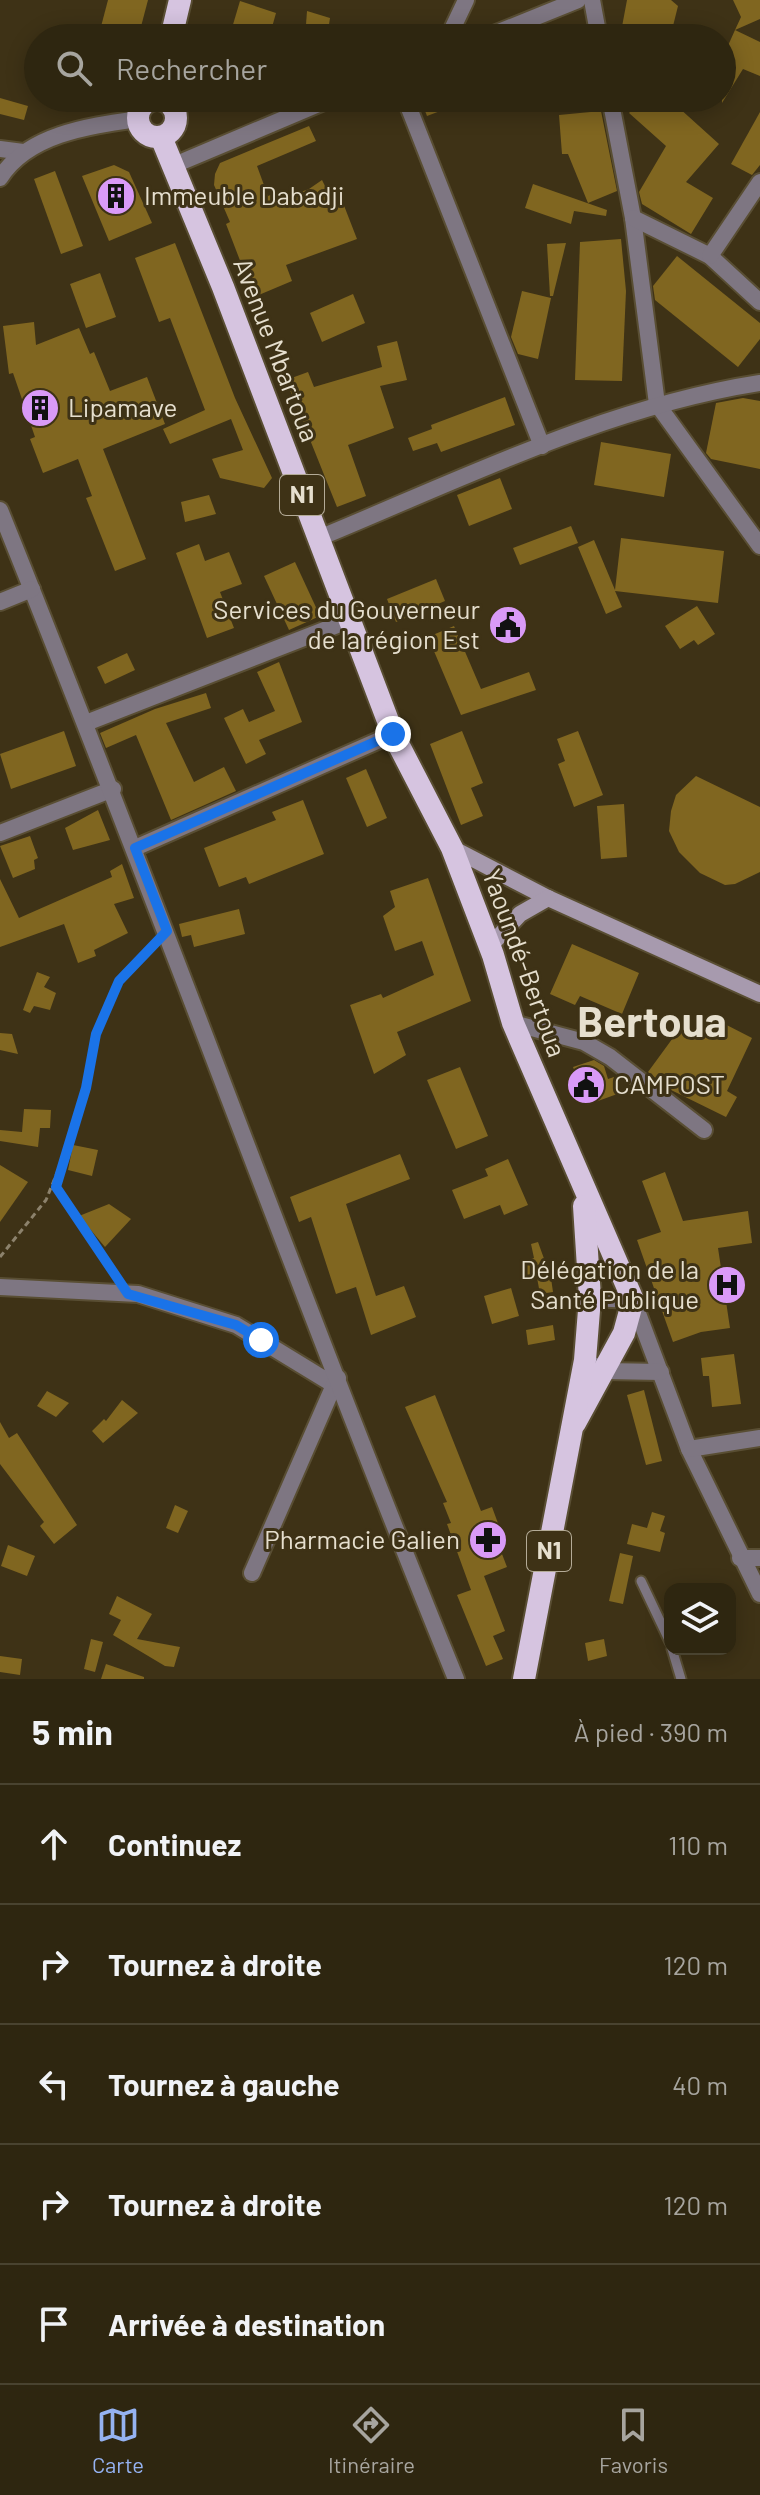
<!DOCTYPE html>
<html lang="fr">
<head>
<meta charset="utf-8">
<style>
	:root { --surface:#2e2610; --page:#362e19; --text:#f1f3f6; --muted:#a7a59f; --line:#494330; --accent:#95b2f1 }
	body { margin:0; font-family:Barlow,sans-serif; background:var(--page); color:var(--text) }
	.controls { position:absolute; right:24px; bottom:24px; display:grid; overflow:hidden; border-radius:16px; box-shadow:0 4px 20px #0003 }
	.controls button { width:72px; height:72px; display:grid; place-items:center; padding:0; border:0; border-bottom:2px solid var(--line); background:var(--surface); color:var(--text); font:40px sans-serif }
	.stop { position:absolute; width:24px; height:24px; margin:-18px; border:6px solid #1a73e8; border-radius:50%; background:#fff }
	.stop.end { background:#1a73e8; border-color:#fff; box-shadow:0 2px 8px #0008 }
	.list { margin:0; padding:0; list-style:none }
	h2 { display:flex; justify-content:space-between; align-items:center; height:104px; margin:0; padding:0 32px; font-size:34px }
	h2 small { font-size:26px; font-weight:400; color:var(--muted) }
	.list li { display:grid; grid-template-columns:52px 1fr auto; gap:24px; align-items:center; box-sizing:border-box; height:120px; padding:0 32px; border-top:2px solid var(--line) }
	.list b { display:block; font-size:30px; white-space:nowrap }
	.list em { font-size:26px; font-style:normal; color:var(--muted) }
	.icon { flex:none; width:44px; height:44px; fill:none; stroke:currentColor; stroke-width:2; stroke-linecap:round; stroke-linejoin:round }
	.map { position:relative; flex:none; width:760px; height:1679px; overflow:hidden }
	.search { position:absolute; background:var(--surface); box-shadow:0 4px 20px #0003; left:24px; right:24px; top:24px; height:88px; display:flex; align-items:center; gap:20px; box-sizing:border-box; padding:0 28px; border-radius:44px; color:var(--muted); font-size:30px }
	.sheet { height:704px; background:var(--surface) }
	nav { display:flex; justify-content:space-around; align-items:center; box-sizing:border-box; height:112px; border-top:2px solid var(--line); background:var(--surface); font-size:22px; color:var(--muted) }
	nav a { display:grid; justify-items:center; gap:4px }
	nav .on { color:var(--accent) }
	.map>svg:first-child { display:block }
	.building { fill:#806620 }
	.lines { fill:none; stroke-linecap:round; stroke-linejoin:round }
	.service-casing { stroke:#594e33; stroke-width:13 }
	.minor-casing { stroke:#594e33; stroke-width:20 }
	.tertiary-casing { stroke:#594e33; stroke-width:20 }
	.secondary-casing { stroke:#594e33; stroke-width:20 }
	.trunk-casing { stroke:#594e33; stroke-width:26 }
	.path { stroke:#8c826c; stroke-width:3; stroke-dasharray:6 4; stroke-linecap:butt }
	.service { stroke:#7e7682; stroke-width:9 }
	.minor { stroke:#7e7682; stroke-width:16 }
	.tertiary { stroke:#7e7682; stroke-width:16 }
	.secondary { stroke:#a79aae; stroke-width:16 }
	.trunk { stroke:#d6c4e0; stroke-width:22 }
	.route { stroke:#1a73e8; stroke-width:10 }
	.labels { text-anchor:middle; stroke-width:6; stroke-linejoin:round; paint-order:stroke }
	.shield { fill:#3e3216; stroke:#b4ab97; stroke-width:2 }
	.shield-label { font-size:24px; font-weight:bold; fill:#e6dfce }
	.poi-label { font-size:26px; fill:#e6dfce; stroke:#3e3216; text-anchor:start }
	.street-label { font-size:26px; fill:#e6dfce; stroke:#3e3216 }
	.town-label { font-size:42px; font-weight:bold; fill:#e6dfce; stroke:#3e3216 }
</style>
</head>
<body>
<div class="map">
<svg width="760" height="1679" viewBox="0 0 760 1679">
	<rect width="100%" height="100%" fill="#3e3216"/>
	<!-- building -->
	<g class="building">
		<polygon points="108,0 148,0 138,38 98,38"/>
		<polygon points="627,0 671,0 678,6 670,38 621,32"/>
		<polygon points="733,0 760,0 760,19 735,30 741,17"/>
		<polygon points="240,1 276,13 269,38 229,38"/>
		<polygon points="307,11 330,18 327,38 305,38"/>
		<polygon points="735,30 760,42 760,76 743,69 722,103 722,59"/>
		<polygon points="0,98 28,106 24,120 0,114"/>
		<polygon points="420,98 472,98 472,99 427,116"/>
		<polygon points="643,98 668,98 719,144 686,182 713,198 691,234 642,204 639,192 666,146 629,113"/>
		<polygon points="601,111 617,191 588,203 568,154 562,154 559,115"/>
		<polygon points="760,112 760,165 752,175 731,164"/>
		<polygon points="309,126 316,141 257,166 268,196 273,194 276,201 309,189 322,180 335,206 343,203 357,239 286,265 292,281 254,297 226,224 230,222 214,185 215,174 220,163"/>
		<polygon points="114,165 129,172 152,223 109,241 82,176"/>
		<polygon points="55,171 83,246 61,254 34,179"/>
		<polygon points="533,184 607,210 606,216 574,211 571,224 525,208"/>
		<polygon points="621,239 626,291 622,381 575,380 580,242"/>
		<polygon points="175,243 235,398 272,478 264,488 220,478 212,459 243,450 231,419 170,444 163,429 205,410 170,318 159,322 135,258"/>
		<polygon points="566,243 553,296 550,296 547,244"/>
		<polygon points="677,256 760,323 760,339 738,367 655,300 653,286"/>
		<polygon points="100,273 116,317 86,328 70,284"/>
		<polygon points="522,291 551,298 538,359 518,354 511,337"/>
		<polygon points="353,294 365,323 322,342 310,313"/>
		<polygon points="34,322 36,345 79,328 90,354 94,352 110,391 147,377 165,424 103,449 146,559 115,571 86,498 92,496 78,459 43,473 30,439 35,437 13,373 9,374 3,326"/>
		<polygon points="397,341 407,380 380,386 394,428 348,445 366,496 337,507 286,380 308,372 314,387 382,367 377,346"/>
		<polygon points="505,397 515,425 441,452 437,443 413,451 408,438 432,429 431,425"/>
		<polygon points="743,398 760,401 760,469 711,459 706,453 716,403"/>
		<polygon points="601,442 671,454 664,497 594,485"/>
		<polygon points="500,478 512,509 469,526 457,495"/>
		<polygon points="209,495 216,514 185,522 181,502"/>
		<polygon points="571,526 578,543 520,565 513,548"/>
		<polygon points="621,538 724,551 718,603 615,591 622,607 606,614 578,547 594,540 615,590"/>
		<polygon points="199,544 205,561 229,552 242,584 220,592 234,628 207,638 176,553"/>
		<polygon points="295,562 320,616 289,630 264,576"/>
		<polygon points="436,579 445,601 396,622 387,599"/>
		<polygon points="697,606 715,634 698,645 694,640 680,649 665,626"/>
		<polygon points="454,626 481,689 529,672 536,690 461,715 428,637"/>
		<polygon points="127,653 135,670 105,684 97,667"/>
		<polygon points="279,662 302,722 259,740 266,754 246,764 224,718 243,709 249,722 275,711 257,672"/>
		<polygon points="206,693 211,708 166,723 194,782 224,767 236,791 171,820 136,735 106,748 100,733 155,709"/>
		<polygon points="64,731 76,766 11,789 0,754"/>
		<polygon points="462,731 483,783 471,788 483,816 461,825 430,744"/>
		<polygon points="578,731 603,795 574,807 558,764 565,761 557,739"/>
		<polygon points="366,769 387,818 367,827 346,778"/>
		<polygon points="696,776 760,807 760,872 735,884 725,885 700,873 679,852 669,831 671,811 676,795"/>
		<polygon points="303,800 324,854 249,884 246,877 219,887 204,848 276,820 272,812"/>
		<polygon points="624,804 627,857 601,859 597,806"/>
		<polygon points="98,810 110,840 73,850 65,828"/>
		<polygon points="30,836 38,858 34,860 35,869 13,878 0,846"/>
		<polygon points="122,864 134,898 114,904 128,933 94,950 96,956 78,963 64,924 0,947 0,879 19,918 112,877 110,871"/>
		<polygon points="428,878 471,1001 397,1032 406,1055 374,1074 350,1005 381,994 383,998 434,975 422,941 395,951 383,916 395,907 390,891"/>
		<polygon points="239,909 245,934 194,947 191,935 182,937 179,924"/>
		<polygon points="572,944 639,973 622,1014 580,996 575,1005 550,994"/>
		<polygon points="37,972 50,977 44,987 56,993 50,1010 34,1006 30,1013 23,1010"/>
		<polygon points="713,1018 752,1038 727,1091 737,1097 726,1117 669,1089 648,1072 678,1031 693,1040"/>
		<polygon points="0,1033 12,1034 18,1054 0,1050"/>
		<polygon points="594,1060 604,1066 608,1079 614,1077 620,1093 587,1105 573,1067"/>
		<polygon points="460,1067 488,1136 456,1149 427,1080"/>
		<polygon points="24,1109 51,1110 50,1128 40,1128 38,1147 0,1141 0,1130 22,1132"/>
		<polygon points="73,1145 98,1150 92,1176 68,1170"/>
		<polygon points="400,1154 410,1179 346,1204 376,1296 404,1286 416,1317 371,1335 356,1287 336,1294 311,1217 299,1222 290,1197"/>
		<polygon points="508,1159 528,1205 504,1215 500,1205 464,1219 452,1190 488,1176 485,1169"/>
		<polygon points="0,1165 28,1182 0,1222"/>
		<polygon points="665,1172 683,1221 748,1211 752,1243 718,1248 730,1328 701,1332 673,1342 637,1240 661,1232 642,1181"/>
		<polygon points="109,1204 131,1219 105,1247 79,1216"/>
		<polygon points="538,1242 551,1278 553,1292 540,1294 536,1272 527,1276 522,1262 534,1258 531,1244"/>
		<polygon points="511,1288 519,1316 492,1324 484,1296"/>
		<polygon points="553,1325 555,1340 528,1345 526,1330"/>
		<polygon points="734,1354 741,1404 712,1407 709,1376 703,1376 701,1358"/>
		<polygon points="644,1390 662,1461 646,1465 627,1395"/>
		<polygon points="47,1391 69,1403 56,1417 37,1406"/>
		<polygon points="435,1395 481,1511 492,1507 499,1526 492,1528 507,1567 484,1576 505,1631 493,1636 503,1659 486,1666 457,1595 471,1590 447,1524 451,1523 443,1503 447,1502 405,1407"/>
		<polygon points="122,1400 138,1413 103,1443 92,1431 104,1419 106,1421"/>
		<polygon points="0,1422 9,1438 17,1433 77,1525 54,1544 40,1526 44,1522 0,1464"/>
		<polygon points="175,1505 188,1511 178,1533 166,1528"/>
		<polygon points="652,1512 665,1516 660,1531 665,1533 660,1552 627,1544 632,1524 647,1528"/>
		<polygon points="8,1545 35,1556 27,1576 1,1566"/>
		<polygon points="620,1553 633,1556 623,1604 609,1601"/>
		<polygon points="117,1596 152,1614 137,1639 180,1647 174,1667 165,1666 113,1635 121,1620 109,1614"/>
		<polygon points="91,1639 103,1642 95,1672 84,1669"/>
		<polygon points="604,1639 607,1656 588,1661 585,1643"/>
		<polygon points="0,1656 22,1659 20,1675 0,1672"/>
		<polygon points="106,1664 144,1677 144,1679 101,1679"/>
	</g>
	<g class="lines">
		<defs>
			<g id="service">
				<polyline points="641,1581 670,1642"/>
				<polyline points="672,1649 681,1679"/>
			</g>
			<g id="minor">
				<polyline points="592,0 599,38"/>
				<polyline points="448,38 466,0"/>
				<polyline points="484,38 578,0"/>
				<polyline points="405,98 542,446"/>
				<polyline points="610,98 633,218 657,404 760,546"/>
				<polyline points="0,149 23,152"/>
				<polyline points="172,166 333,98"/>
				<polyline points="633,218 710,256 760,302"/>
				<polyline points="710,256 760,182"/>
				<path d="M319 538C462 479 606 407 760 383"/>
				<polyline points="86,723 350,620"/>
				<polyline points="0,833 113,789"/>
				<polyline points="135,848 393,734"/>
				<polyline points="513,1023 584,1042 610,1057 704,1130"/>
				<polyline points="0,1287 138,1294 236,1325 334,1385 338,1378"/>
				<polyline points="590,1298 633,1300 689,1449 760,1594"/>
				<polyline points="596,1366 605,1371 661,1372"/>
				<polyline points="689,1449 760,1438"/>
				<polyline points="740,1558 760,1558"/>
				<polyline points="252,1573 334,1385"/>
			</g>
			<g id="tertiary">
				<path d="M0 178C28 134 89 126 138 119"/>
				<path d="M0 510C157 898 298 1292 456 1679"/>
				<polyline points="0,602 32,589"/>
			</g>
			<g id="secondary">
				<polyline points="452,848 548,898 760,994"/>
				<polyline points="492,955 489,947 520,914 548,898"/>
			</g>
			<g id="trunk">
				<polyline points="171,38 180,0"/>
				<circle cx="157" cy="118" r="19"/>
				<polyline points="161,137 223,287 393,734 452,848 493,955 513,1023 633,1300 624,1333 575,1423"/>
				<polyline points="524,1679 585,1360 590,1298 584,1206"/>
			</g>
		</defs>
		<!-- service casing -->
		<use href="#service" class="service-casing"/>
		<!-- minor casing -->
		<use href="#minor" class="minor-casing"/>
		<!-- tertiary casing -->
		<use href="#tertiary" class="tertiary-casing"/>
		<!-- secondary casing -->
		<use href="#secondary" class="secondary-casing"/>
		<!-- trunk casing -->
		<use href="#trunk" class="trunk-casing"/>
		<!-- path -->
		<g class="path">
			<polyline points="0,1257 46,1200 65,1153"/>
			<polyline points="116,1276 56,1187 86,1088 96,1034 119,981 153,945"/>
		</g>
		<!-- service -->
		<use href="#service" class="service"/>
		<!-- minor -->
		<use href="#minor" class="minor"/>
		<!-- tertiary -->
		<use href="#tertiary" class="tertiary"/>
		<!-- secondary -->
		<use href="#secondary" class="secondary"/>
		<!-- trunk -->
		<use href="#trunk" class="trunk"/>
	</g>
	<g class="lines">
		<!-- route -->
		<polyline class="route" points="261,1340 236,1325 128,1294 56,1187 86,1088 96,1034 119,981 167,931 135,848 393,734"/>
	</g>
	<!-- icons -->
	<defs>
		<symbol id="building-disc" viewBox="-11 -11 22 22"><circle r="9.5" fill="#d99af7" stroke="#3e3216"/><path d="M-4-6H4V6H1V3H-1V6H-4ZM-2.5-4.3h1.7v1.8h-1.7ZM.8-4.3h1.7v1.8H.8ZM-2.5-1h1.7V.8h-1.7ZM.8-1h1.7V.8H.8Z" fill="#111"/></symbol>
		<symbol id="civic-disc" viewBox="-11 -11 22 22"><circle r="9.5" fill="#d99af7" stroke="#3e3216"/><path d="M-.6-6.5H3V-4.5H.6V-3L4-1V1h2V6H-6V1h2V-1L-.6-3ZM-1.2 2.5V6h2.4V2.5Z" fill="#111"/></symbol>
		<symbol id="hospital-disc" viewBox="-11 -11 22 22"><circle r="9.5" fill="#d99af7" stroke="#3e3216"/><path d="M-5-5h3v3.5h4V-5h3V5h-3V1.5h-4V5h-3Z" fill="#111"/></symbol>
		<symbol id="pharmacy-disc" viewBox="-11 -11 22 22"><circle r="9.5" fill="#d99af7" stroke="#3e3216"/><path d="M-2-6h4v4h4v4h-4v4h-4v-4h-4v-4h4Z" fill="#111"/></symbol>
	</defs>
	<g fill-rule="evenodd">
		<use href="#building-disc" x="94" y="174" width="44" height="44"/>
		<use href="#building-disc" x="18" y="386" width="44" height="44"/>
		<use href="#civic-disc" x="486" y="603" width="44" height="44"/>
		<use href="#civic-disc" x="564" y="1063" width="44" height="44"/>
		<use href="#hospital-disc" x="705" y="1263" width="44" height="44"/>
		<use href="#pharmacy-disc" x="466" y="1518" width="44" height="44"/>
	</g>
	<g class="labels">
		<!-- shield labels -->
		<g class="shield">
			<rect x="280" y="475" width="44" height="40" rx="6"/>
			<rect x="527" y="1531" width="44" height="40" rx="6"/>
		</g>
		<g class="shield-label">
			<text x="302" y="503">N1</text>
			<text x="549" y="1559">N1</text>
		</g>
		<!-- poi labels -->
		<g class="poi-label">
			<text x="144" y="205">Immeuble Dabadji</text>
			<text x="68" y="417">Lipamave</text>
			<text x="480" y="619" text-anchor="end">Services du Gouverneur<tspan x="480" dy="30">de la région Est</tspan></text>
			<text x="614" y="1094">CAMPOST</text>
			<text x="699" y="1279" text-anchor="end">Délégation de la<tspan x="699" dy="30">Santé Publique</tspan></text>
			<text x="460" y="1549" text-anchor="end">Pharmacie Galien</text>
		</g>
		<!-- street labels -->
		<g class="street-label">
			<text transform="translate(276 350) rotate(69)" y="9">Avenue Mbartoua</text>
			<text transform="translate(524 963) rotate(70)" y="9">Yaoundé-Bertoua</text>
		</g>
		<!-- town labels -->
		<g class="town-label">
			<text x="652" y="1037">Bertoua</text>
		</g>
	</g>
</svg>
<div class="controls">
<button><svg class="icon" aria-label="layers" viewBox="0 0 24 24"><path d="M12 4l9 5-9 5-9-5zM3 14l9 5 9-5"/></svg></button>
</div>
<div class="stop" style="left:261px;top:1340px"></div>
<div class="stop end" style="left:393px;top:734px"></div>
<div class="search"><svg class="icon" aria-label="search" viewBox="0 0 24 24"><circle cx="10" cy="10" r="6"/><path d="M15 15l6 6"/></svg>Rechercher</div>
</div>
<section class="sheet">
<h2>5 min<small>À pied · 390 m</small></h2>
<ul class="list">
<li><svg class="icon" aria-label="ahead" viewBox="0 0 24 24"><path d="M12 20V5M6 11l6-6 6 6"/></svg><div><b>Continuez</b></div><em>110 m</em></li>
<li><svg class="icon" aria-label="right" viewBox="0 0 24 24"><path d="M7 20v-9h11M14 6l5 5-5 5"/></svg><div><b>Tournez à droite</b></div><em>120 m</em></li>
<li><svg class="icon" aria-label="left" viewBox="0 0 24 24"><path d="M17 20v-9H6M10 6l-5 5 5 5"/></svg><div><b>Tournez à gauche</b></div><em>40 m</em></li>
<li><svg class="icon" aria-label="right" viewBox="0 0 24 24"><path d="M7 20v-9h11M14 6l5 5-5 5"/></svg><div><b>Tournez à droite</b></div><em>120 m</em></li>
<li><svg class="icon" aria-label="arrive" viewBox="0 0 24 24"><path d="M6 21V4h12l-3 4 3 4H6"/></svg><div><b>Arrivée à destination</b></div></li>
</ul>
</section>
<nav>
<a class="on"><svg class="icon" aria-label="map" viewBox="0 0 24 24"><path d="M3 6l6-2 6 2 6-2v14l-6 2-6-2-6 2zM9 4v14M15 6v14"/></svg>Carte</a>
<a><svg class="icon" aria-label="directions" viewBox="0 0 24 24"><path d="M12 3l9 9-9 9-9-9zM9 14v-3h6M13 9l2 2-2 2"/></svg>Itinéraire</a>
<a><svg class="icon" aria-label="saved" viewBox="0 0 24 24"><path d="M7 4h10v16l-5-4-5 4z"/></svg>Favoris</a>
</nav>
</body>
</html>
